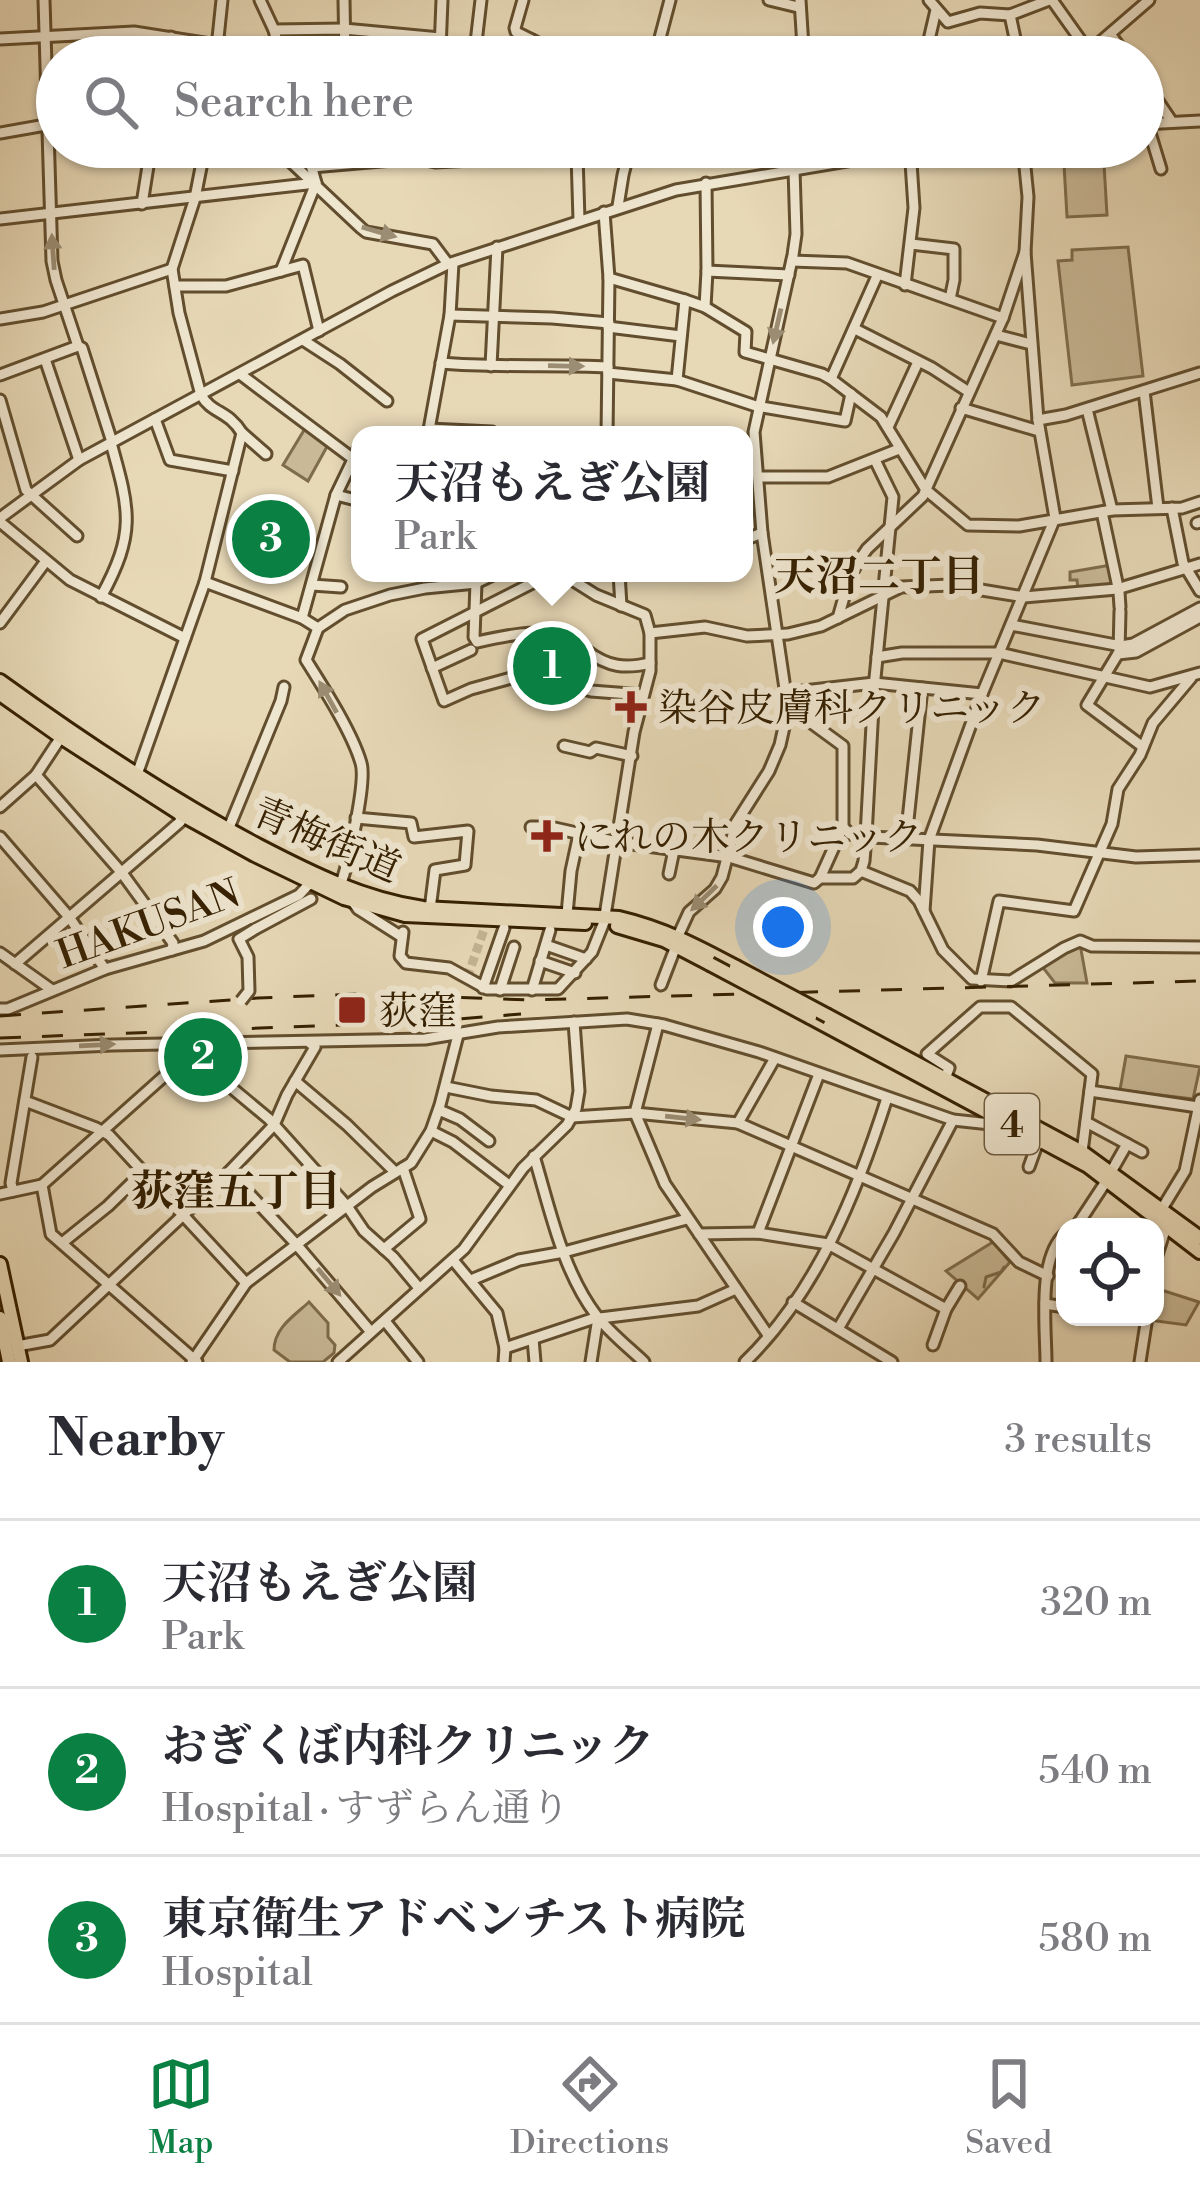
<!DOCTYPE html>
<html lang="en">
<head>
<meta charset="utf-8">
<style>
	:root { --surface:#fff; --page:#f7f7f7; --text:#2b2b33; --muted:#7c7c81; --line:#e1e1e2; --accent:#0b8043 }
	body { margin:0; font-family:"Libre Bodoni","Noto Serif JP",serif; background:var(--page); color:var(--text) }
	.controls { position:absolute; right:36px; bottom:36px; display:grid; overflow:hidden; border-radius:24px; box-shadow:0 3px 9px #0004 }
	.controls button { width:108px; height:108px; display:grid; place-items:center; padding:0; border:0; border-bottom:3px solid var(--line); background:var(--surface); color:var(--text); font:60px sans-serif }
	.you { position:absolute; left:783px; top:927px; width:42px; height:42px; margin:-30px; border:9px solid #fff; border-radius:50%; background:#1a73e8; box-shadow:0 0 0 18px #1a73e833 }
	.badge { display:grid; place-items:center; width:78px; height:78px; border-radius:50%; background:var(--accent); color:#fff; font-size:39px; font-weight:700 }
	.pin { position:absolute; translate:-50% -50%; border:6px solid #fff; box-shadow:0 3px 12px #0006 }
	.popup { position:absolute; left:351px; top:426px; width:402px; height:156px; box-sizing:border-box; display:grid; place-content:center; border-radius:24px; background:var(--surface); filter:drop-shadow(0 3px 9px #0005); font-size:39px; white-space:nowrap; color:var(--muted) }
	.popup b { font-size:45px; color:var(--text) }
	.popup::after { content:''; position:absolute; left:50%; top:100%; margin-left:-24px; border:24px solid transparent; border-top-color:var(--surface) }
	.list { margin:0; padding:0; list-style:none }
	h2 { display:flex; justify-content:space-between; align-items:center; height:156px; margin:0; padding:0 48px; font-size:51px }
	h2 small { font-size:39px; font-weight:400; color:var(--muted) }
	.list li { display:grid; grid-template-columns:78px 1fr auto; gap:36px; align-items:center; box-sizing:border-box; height:168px; padding:0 48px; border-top:3px solid var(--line) }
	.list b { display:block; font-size:45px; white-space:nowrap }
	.list p { margin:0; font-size:39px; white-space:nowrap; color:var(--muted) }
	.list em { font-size:39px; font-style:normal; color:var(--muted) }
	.icon { flex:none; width:66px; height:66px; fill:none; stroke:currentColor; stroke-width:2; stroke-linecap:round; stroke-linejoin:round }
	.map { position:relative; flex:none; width:1200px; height:1362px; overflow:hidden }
	.search { position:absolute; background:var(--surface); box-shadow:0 3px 9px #0004; left:36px; right:36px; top:36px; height:132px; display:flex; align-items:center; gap:30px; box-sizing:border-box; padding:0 42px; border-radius:66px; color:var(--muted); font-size:45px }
	.sheet { height:660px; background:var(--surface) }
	nav { display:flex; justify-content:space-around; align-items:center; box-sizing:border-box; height:168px; border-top:3px solid var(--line); background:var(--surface); font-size:33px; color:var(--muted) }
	nav a { display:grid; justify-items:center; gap:6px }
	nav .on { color:var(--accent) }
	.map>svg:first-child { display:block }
	.green { fill:#c9b997; stroke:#7f6c4c; stroke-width:3 }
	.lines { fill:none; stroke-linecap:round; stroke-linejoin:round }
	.stream { stroke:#7b6948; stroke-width:3 }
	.minor-tunnel { stroke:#c3b392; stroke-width:9; stroke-dasharray:9 4.5; stroke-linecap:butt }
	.minor-casing { stroke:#624e2e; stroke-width:15 }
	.major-casing { stroke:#352001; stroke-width:18 }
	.minor { stroke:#efe6d0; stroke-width:9 }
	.major { stroke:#e7d8b6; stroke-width:12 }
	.rail { stroke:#352001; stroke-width:3; stroke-dasharray:21 21; stroke-linecap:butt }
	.minor-bridge-casing { stroke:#624e2e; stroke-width:15; stroke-linecap:butt }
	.major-bridge-casing { stroke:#352001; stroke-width:18; stroke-linecap:butt }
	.minor-bridge { stroke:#efe6d0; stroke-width:9 }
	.major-bridge { stroke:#e7d8b6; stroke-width:12 }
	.oneway { fill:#9b8d73 }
	.poi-dot { fill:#8f2418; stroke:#efe6d0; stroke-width:4.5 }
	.labels { text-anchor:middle; stroke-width:12; stroke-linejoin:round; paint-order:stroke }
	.shield { fill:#efe6d0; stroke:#6d5b3f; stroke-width:3 }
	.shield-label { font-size:36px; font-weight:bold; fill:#352001 }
	.poi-label { font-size:39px; fill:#352001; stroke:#efe6d0; text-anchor:start }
	.street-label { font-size:39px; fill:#352001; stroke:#efe6d0 }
	.neighbourhood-label { font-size:42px; font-weight:bold; fill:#352001; stroke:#efe6d0 }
</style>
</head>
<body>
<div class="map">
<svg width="1200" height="1362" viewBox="0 0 1200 1362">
	<rect width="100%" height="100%" fill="#e7d8b6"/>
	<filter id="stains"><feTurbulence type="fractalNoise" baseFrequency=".00167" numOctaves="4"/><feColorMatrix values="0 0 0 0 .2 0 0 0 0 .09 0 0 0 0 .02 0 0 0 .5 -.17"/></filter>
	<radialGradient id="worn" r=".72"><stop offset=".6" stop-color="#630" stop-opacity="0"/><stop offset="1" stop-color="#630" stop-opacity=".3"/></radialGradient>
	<!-- green -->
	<g class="green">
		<polygon points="1063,147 1103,147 1107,215 1067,217"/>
		<polygon points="1128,247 1143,376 1072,385 1058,261 1072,260 1072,250"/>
		<polygon points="306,427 329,443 308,481 283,465"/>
		<polygon points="1111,565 1115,587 1078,590 1077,580 1070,580 1070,572"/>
		<polygon points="538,639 552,639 549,652 570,657 567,681 535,674"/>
		<polygon points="1080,944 1087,983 1055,983 1041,965"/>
		<polygon points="1126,1056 1200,1067 1193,1099 1120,1090"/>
		<polygon points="993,1242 1010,1262 978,1299 946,1271"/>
		<polygon points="1155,1288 1199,1302 1186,1325 1149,1320 1150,1317 1155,1317"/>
		<path d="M309 1302 328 1323V1337L335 1345 334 1353 323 1362H290L274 1350C274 1328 294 1316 309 1302Z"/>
	</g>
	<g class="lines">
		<!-- stream -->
		<polyline class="stream" points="984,1287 986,1277 1001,1272 1004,1267"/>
		<!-- minor-tunnel -->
		<polyline class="minor-tunnel" points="467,978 485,927"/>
		<defs>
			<g id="minor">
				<polyline points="44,0 52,261 56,280 78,346 82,348 112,442"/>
				<polyline points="260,0 274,30 281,57"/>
				<polyline points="344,0 345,57"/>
				<polyline points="442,0 440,50 475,51 481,0"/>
				<polyline points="523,0 515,28 516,32 532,40 528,57"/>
				<polyline points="769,0 798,7"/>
				<polyline points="800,0 803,47 818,47"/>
				<polyline points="929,0 948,22 980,13 1010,15"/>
				<polyline points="1052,0 1089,52"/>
				<polyline points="274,30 344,29 440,38"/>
				<polyline points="1110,34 1127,57"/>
				<polyline points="0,39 134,32 281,55"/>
				<polyline points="532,40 565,57"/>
				<polyline points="167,57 171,37"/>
				<polyline points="216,57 222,0"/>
				<polyline points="655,57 670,0"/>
				<polyline points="817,57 818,47 831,45 842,57"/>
				<polyline points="925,57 936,10"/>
				<polyline points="1019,57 1010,15 1049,0"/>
				<polyline points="1083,57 1149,0"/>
				<polyline points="1143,79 1172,122"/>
				<polyline points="1147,123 1161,169"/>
				<polyline points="1143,124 1200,121"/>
				<polyline points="0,133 57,123"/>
				<polyline points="275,147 361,228 366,232 433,244 448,264"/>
				<polyline points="516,149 627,160"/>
				<polyline points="577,155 579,220"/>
				<polyline points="312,167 416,158 435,162 511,158 516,147"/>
				<polyline points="801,168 804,147"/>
				<polyline points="142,204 151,147"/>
				<polyline points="618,206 623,175 630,147"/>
				<polyline points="604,212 609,278 607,435"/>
				<polyline points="0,219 316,183"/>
				<polyline points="911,244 954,249 954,280 950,299"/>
				<polyline points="792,261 847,263 1003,318"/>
				<polyline points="281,271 316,183 306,147"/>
				<polyline points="707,271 789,275"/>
				<polyline points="609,278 685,300 705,307 746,332 745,352 822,374 831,379 881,417 926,490 968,525 1019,526 1112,510 1182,508 1200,502"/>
				<polyline points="905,285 914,208 910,147"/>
				<polyline points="175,286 226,286 303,265 319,331"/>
				<polyline points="705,307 707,271 706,183"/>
				<polyline points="450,315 552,318 609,323"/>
				<polyline points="0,319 43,312 172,269"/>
				<polyline points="608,327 681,336"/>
				<polyline points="855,329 932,368 969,392"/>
				<polyline points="996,335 1031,344"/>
				<polyline points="303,340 340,364 387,401"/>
				<polyline points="45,359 79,460"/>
				<path d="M441 363C497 368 552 364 608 367"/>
				<polyline points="491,366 497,247"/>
				<polyline points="608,373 677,380 756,406 845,421 851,394"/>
				<polyline points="240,374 360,464"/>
				<polyline points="0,375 78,346"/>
				<polyline points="831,379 877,276"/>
				<polyline points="677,380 685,300"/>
				<polyline points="1144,391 1158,508"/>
				<polyline points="0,400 26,490 77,536"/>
				<polyline points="961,408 1039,431"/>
				<polyline points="1087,409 1112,510"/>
				<polyline points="155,419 170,460 233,471"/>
				<polyline points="1038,420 1066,415 1200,373"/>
				<polyline points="888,427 918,362"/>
				<polyline points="429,429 492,432 494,435"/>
				<polyline points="242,433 266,454"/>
				<polyline points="428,435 450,315 453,263"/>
				<polyline points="759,477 828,477 899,449"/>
				<polyline points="336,495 360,501"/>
				<polyline points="1172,508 1183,563 1200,591"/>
				<polyline points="1102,512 1119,592 1120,607"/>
				<polyline points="0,518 79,460 392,291 448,264 676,190 930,147"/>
				<polyline points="0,522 70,580 185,638"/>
				<polyline points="1197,523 1200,522"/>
				<polyline points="744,540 762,533"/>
				<polyline points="552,573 422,639 444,701 471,689 515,677 562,683 591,691 643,695"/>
				<polyline points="619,573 621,606"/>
				<polyline points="205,582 302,618 318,628"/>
				<path d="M476 583 474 637 477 642C504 636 535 629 563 636 573 639 579 645 587 651 608 667 625 669 650 663"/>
				<polyline points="312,585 341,587"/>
				<path d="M101 597C136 533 130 511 111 443"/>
				<polyline points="1120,611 1119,652 1087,705 1143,747"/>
				<polyline points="302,618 336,495 360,445"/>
				<polyline points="838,618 850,576 858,562 867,549 923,496 1003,318 1025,252 1028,197 1023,147"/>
				<polyline points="0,623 46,561"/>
				<polyline points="1011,625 1121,646 1133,644 1200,608"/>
				<path d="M318 628 306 660C323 687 352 732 361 763 367 781 348 865 340 886"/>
				<polyline points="318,628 345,610 390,595 425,588 476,583 497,573"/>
				<polyline points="650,633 705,627 747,636 788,634 821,626 901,587 951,585 1024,597 1117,589 1200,564"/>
				<polyline points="1118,654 1136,652 1200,617"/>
				<polyline points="877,657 902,653 999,653 1150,687 1200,673"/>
				<polyline points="432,668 471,650"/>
				<polyline points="786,693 874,683 982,694"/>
				<polyline points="787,705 843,746 843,827 820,878"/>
				<polyline points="564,746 590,752 596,748 632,756"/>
				<polyline points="36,775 122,873 173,943 172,950"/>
				<path d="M135 780 205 582 242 433C228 410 212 414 201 395L179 313 172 269 195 198 205 147"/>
				<polyline points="0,807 36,775 61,737"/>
				<polyline points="356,818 411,823 414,837 468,831 465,865 435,870 430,909"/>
				<polyline points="531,827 550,827 617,842 729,857 814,883 820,878 853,878 861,871 864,861 866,836 874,688 893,497 875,460"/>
				<polyline points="843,827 850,834 870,837 1037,845 1136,857 1200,855"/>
				<polyline points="228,830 281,701 284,687"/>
				<polyline points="0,837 69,917 105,969"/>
				<polyline points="906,839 922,688"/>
				<polyline points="861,871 910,891 919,901 943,950 972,979 1011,981 1064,948 1080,941 1092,946 1200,947"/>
				<polyline points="669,874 674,850"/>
				<polyline points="353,902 358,909 402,937"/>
				<polyline points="924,911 929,840 982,694 1055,518 1038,420 1025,252"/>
				<polyline points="567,914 571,871 579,834"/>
				<polyline points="255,929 311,899"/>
				<polyline points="403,932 400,956 406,963 449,968 487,989 558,989 592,952 604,922 634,732 650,671 650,633 645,615 596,595 561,573"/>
				<polyline points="678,936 689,912 715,889 722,877 736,823 769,771 780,745 788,709 762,533 754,432 793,255 796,234 794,169"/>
				<polyline points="546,945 586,959"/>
				<polyline points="0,953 52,990"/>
				<polyline points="540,961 575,973"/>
				<polyline points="15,964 165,835 181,821 179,813"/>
				<polyline points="981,981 999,901 1074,911 1112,824 1118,789 1140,755 1153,723 1191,678"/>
				<polyline points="661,985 676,946"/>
				<polyline points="483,988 504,928"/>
				<polyline points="500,990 514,947"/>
				<polyline points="532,990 550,930"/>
				<polyline points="0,1009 8,1009 105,969 204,941 299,895 310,883"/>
				<polyline points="658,1024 635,1113 665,1184 768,1335"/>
				<polyline points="0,1050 112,1045 425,1039 498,1027 627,1019 664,1025 759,1052 953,1120 1009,1126"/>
				<polyline points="187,1057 197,1059 269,1119 347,1206 364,1231 393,1257 419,1288"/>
				<polyline points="945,1079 949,1068 927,1054 980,1007 1011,1007 1092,1074 1082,1152"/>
				<polyline points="295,1081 347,1125 395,1172"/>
				<polyline points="446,1087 491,1096 536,1100 572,1117 635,1113 738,1123 993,1234 1019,1262 1048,1276"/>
				<polyline points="1090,1091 1198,1107"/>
				<polyline points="25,1101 96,1128 109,1135 246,1283"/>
				<polyline points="439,1110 460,1119 489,1141"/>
				<polyline points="1086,1122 1142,1152"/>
				<polyline points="738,1123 775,1058"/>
				<polyline points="431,1131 453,1142 509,1185"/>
				<path d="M534 1156C550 1209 562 1270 596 1315 609 1332 628 1347 644 1362"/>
				<polyline points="1029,1167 1039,1139"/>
				<polyline points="229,1172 296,1244 371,1332"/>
				<polyline points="1111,1172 1127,1144"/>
				<polyline points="42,1185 51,1234 197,1362"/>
				<polyline points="13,1191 11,1183 32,1057"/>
				<polyline points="0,1194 42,1185 189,1054"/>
				<polyline points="1160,1212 1185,1171 1200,1100"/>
				<polyline points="1076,1227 1107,1180"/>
				<polyline points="758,1233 819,1074"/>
				<polyline points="699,1234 758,1233 828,1244 946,1309"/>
				<polyline points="62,1243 108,1206 143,1172"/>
				<polyline points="384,1249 420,1219 403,1168"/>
				<polyline points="453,1260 497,1313 505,1348 504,1362"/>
				<polyline points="1155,1261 1166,1227"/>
				<polyline points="471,1280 519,1260 564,1252 687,1219"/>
				<polyline points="793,1302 892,1362"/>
				<polyline points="1045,1304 1065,1307"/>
				<polyline points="385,1321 418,1362"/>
				<polyline points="838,1329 894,1233 953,1120"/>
				<polyline points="533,1339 535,1362"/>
				<polyline points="933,1345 946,1309 960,1286"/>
				<polyline points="17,1346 50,1340 229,1172 274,1125 287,1095 315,1047 310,1043"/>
				<polyline points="505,1348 592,1319 698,1306 736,1289"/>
				<polyline points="192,1362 246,1283 372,1187 411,1163 431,1131 440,1105 458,1035"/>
				<polyline points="338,1362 464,1249 523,1168 567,1125 576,1109 579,1091 574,1022"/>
				<polyline points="591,1362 598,1318"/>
				<path d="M745 1362C817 1292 857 1192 887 1098"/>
				<path d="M1046 1362C1046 1328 1037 1258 1065 1234"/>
				<polyline points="1140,1362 1147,1317"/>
			</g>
			<g id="major">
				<path d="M0 681C83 741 168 798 259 846 311 873 363 899 423 908L619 918C662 928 697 946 736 967"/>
				<polyline points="0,694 61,737 179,813 255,855 344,898 405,915 585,923"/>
				<polyline points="617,926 664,940 710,964"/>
				<polyline points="828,1016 1082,1152 1200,1238"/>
				<polyline points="810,1017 1088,1166 1200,1252"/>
				<polyline points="0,1264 21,1362"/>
				<polyline points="0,1318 9,1362"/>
			</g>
		</defs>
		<!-- minor casing -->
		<use href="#minor" class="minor-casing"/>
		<!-- major casing -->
		<use href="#major" class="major-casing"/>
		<!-- minor -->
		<use href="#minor" class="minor"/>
		<!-- major -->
		<use href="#major" class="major"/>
		<!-- rail -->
		<g class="rail">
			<polyline points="0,1016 258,998 357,994 531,1000 1200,981"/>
			<polyline points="0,1038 420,1022 521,1014"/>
		</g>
		<defs>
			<polyline id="minor-bridge" points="241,1001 249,991 248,957 239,939 255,929"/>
			<g id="major-bridge">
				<polyline points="710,964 810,1017"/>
				<polyline points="736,967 828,1016"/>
			</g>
		</defs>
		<!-- minor-bridge casing -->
		<use href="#minor-bridge" class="minor-bridge-casing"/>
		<!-- major-bridge casing -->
		<use href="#major-bridge" class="major-bridge-casing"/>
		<!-- minor-bridge -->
		<use href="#minor-bridge" class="minor-bridge"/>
		<!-- major-bridge -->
		<use href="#major-bridge" class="major-bridge"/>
	</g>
	<!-- one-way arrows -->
	<defs><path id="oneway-solid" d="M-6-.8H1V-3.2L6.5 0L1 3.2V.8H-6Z" transform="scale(3)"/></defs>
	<g class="oneway">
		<use href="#oneway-solid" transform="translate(379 232) rotate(16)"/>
		<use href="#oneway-solid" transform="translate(53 252) rotate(-94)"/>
		<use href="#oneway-solid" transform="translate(777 326) rotate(103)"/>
		<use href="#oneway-solid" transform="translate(566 366) rotate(1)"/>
		<use href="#oneway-solid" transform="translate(328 697) rotate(-119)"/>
		<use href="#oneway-solid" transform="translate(704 898) rotate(136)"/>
		<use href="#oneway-solid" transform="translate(97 1045) rotate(-3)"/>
		<use href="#oneway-solid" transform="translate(683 1118) rotate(6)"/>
		<use href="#oneway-solid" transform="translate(329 1282) rotate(50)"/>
	</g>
	<!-- markers -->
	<g class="poi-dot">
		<path d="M625 689h12v12h12v12h-12v12h-12v-12h-12v-12h12z"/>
		<path d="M541 818h12v12h12v12h-12v12h-12v-12h-12v-12h12z"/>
		<rect x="337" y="995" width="30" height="30" rx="6"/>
	</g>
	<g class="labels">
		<!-- shield labels -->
		<rect class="shield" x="985" y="1094" width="54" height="60" rx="9"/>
		<g class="shield-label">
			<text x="1012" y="1137">4</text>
		</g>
		<!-- poi labels -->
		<g class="poi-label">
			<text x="658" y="721">染谷皮膚科クリニック</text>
			<text x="574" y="850">にれの木クリニック</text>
			<text x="379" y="1024">荻窪</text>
		</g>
		<!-- street labels -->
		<g class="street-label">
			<text transform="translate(327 839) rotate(23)" y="14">青梅街道</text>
			<text transform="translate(148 923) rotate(-20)" y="14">HAKUSAN</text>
		</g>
		<!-- neighbourhood labels -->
		<g class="neighbourhood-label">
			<text x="879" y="590">天沼二丁目</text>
			<text x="236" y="1205">荻窪五丁目</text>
		</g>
	</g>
	<rect width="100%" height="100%" filter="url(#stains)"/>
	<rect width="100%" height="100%" fill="url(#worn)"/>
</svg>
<div class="controls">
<button><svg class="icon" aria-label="locate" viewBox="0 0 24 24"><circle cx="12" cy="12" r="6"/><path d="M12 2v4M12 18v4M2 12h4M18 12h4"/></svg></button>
</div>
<div class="you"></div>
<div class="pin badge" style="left:552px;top:666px">1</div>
<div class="popup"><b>天沼もえぎ公園</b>Park</div>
<div class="pin badge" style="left:203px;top:1057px">2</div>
<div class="pin badge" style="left:271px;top:539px">3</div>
<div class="search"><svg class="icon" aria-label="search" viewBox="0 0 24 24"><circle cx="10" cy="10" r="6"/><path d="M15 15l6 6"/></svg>Search here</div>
</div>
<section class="sheet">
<h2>Nearby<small>3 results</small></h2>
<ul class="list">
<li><span class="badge">1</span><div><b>天沼もえぎ公園</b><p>Park</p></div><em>320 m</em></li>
<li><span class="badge">2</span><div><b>おぎくぼ内科クリニック</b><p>Hospital · すずらん通り</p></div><em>540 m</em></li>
<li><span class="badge">3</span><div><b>東京衛生アドベンチスト病院</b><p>Hospital</p></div><em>580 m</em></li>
</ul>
</section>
<nav>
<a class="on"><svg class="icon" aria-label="map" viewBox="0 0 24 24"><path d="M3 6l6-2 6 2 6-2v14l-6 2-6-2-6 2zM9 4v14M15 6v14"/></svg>Map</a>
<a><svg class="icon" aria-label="directions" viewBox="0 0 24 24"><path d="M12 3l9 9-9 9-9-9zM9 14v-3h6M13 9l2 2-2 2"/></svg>Directions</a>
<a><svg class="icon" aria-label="saved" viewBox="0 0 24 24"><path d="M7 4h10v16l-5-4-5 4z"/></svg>Saved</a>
</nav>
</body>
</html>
